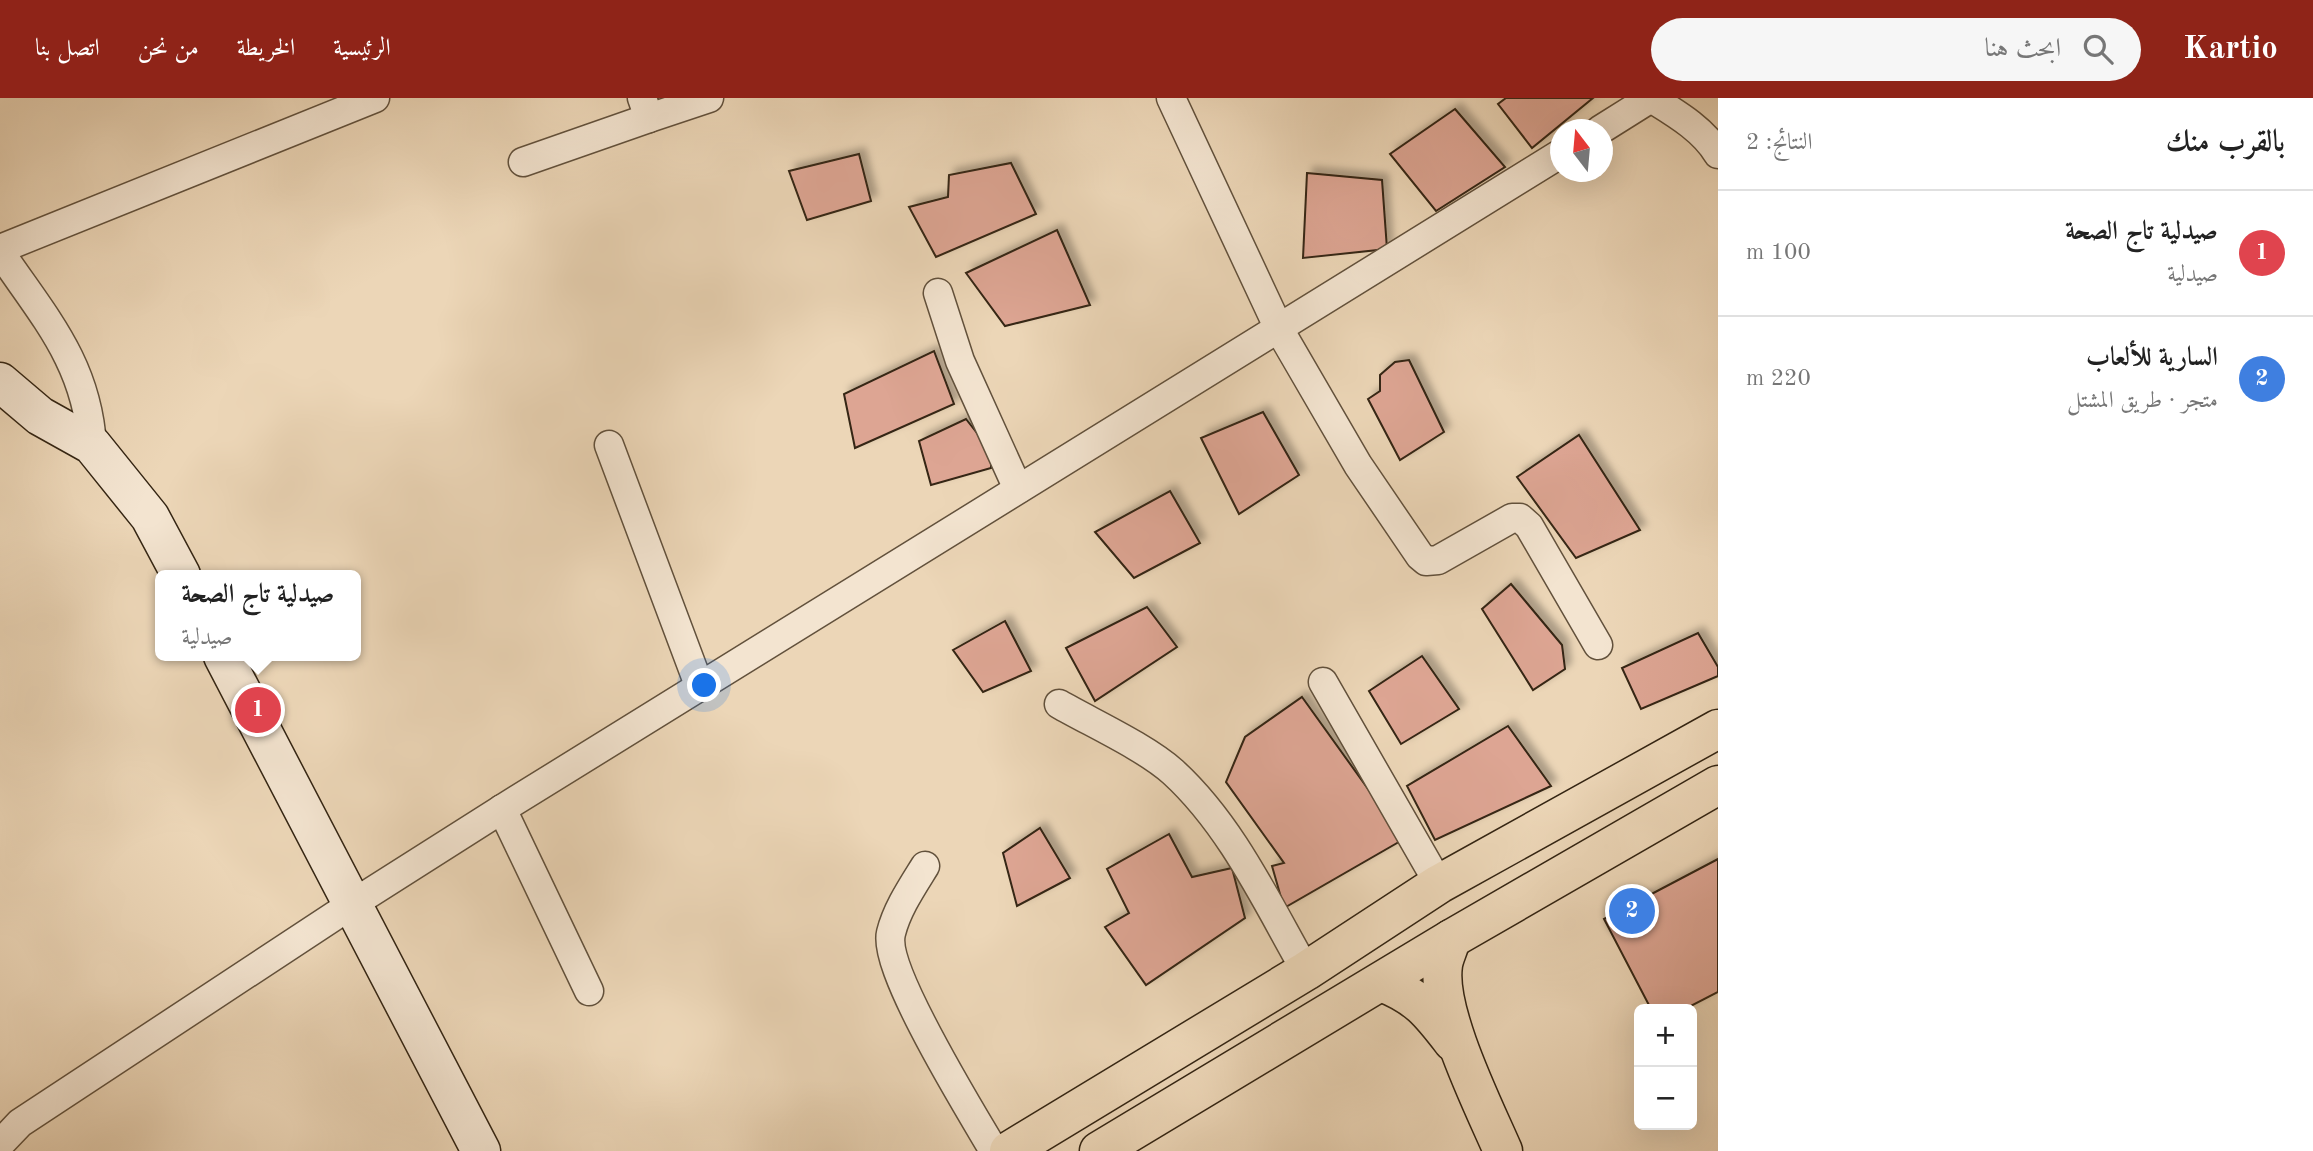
<!DOCTYPE html>
<html lang="ar">
<head>
<meta charset="utf-8">
<style>
	:root { --surface:#fff; --page:#f6f6f6; --text:#222; --muted:#767676; --line:#e0e0e0; --accent:#8f2418 }
	body { margin:0; font-family:"Old Standard TT",Amiri,serif; background:var(--page); color:var(--text); direction:rtl }
	.controls { position:absolute; right:21px; bottom:21px; display:grid; overflow:hidden; border-radius:10px; box-shadow:0 7px 28px #0002 }
	.controls button { width:63px; height:63px; display:grid; place-items:center; padding:0; border:0; border-bottom:2px solid var(--line); background:var(--surface); color:var(--text); font:35px sans-serif }
	.compass { position:absolute; left:1550px; top:21px; width:63px; height:63px; border-radius:50%; background:var(--surface); box-shadow:0 7px 28px #0002; rotate:344deg }
	.you { position:absolute; left:705px; top:588px; width:24px; height:24px; margin:-18px; border:5px solid #fff; border-radius:50%; background:#1a73e8; box-shadow:0 0 0 10px #1a73e833 }
	.badge { display:grid; place-items:center; width:46px; height:46px; border-radius:50%; background:var(--accent); color:#fff; font-size:23px; font-weight:700 }
	.pin { position:absolute; translate:-50% -50%; border:4px solid #fff; box-shadow:0 2px 7px #0006 }
	.popup { position:absolute; left:155px; top:472px; width:206px; height:91px; box-sizing:border-box; display:grid; place-content:center; border-radius:10px; background:var(--surface); filter:drop-shadow(0 2px 5px #0005); font-size:23px; white-space:nowrap; color:var(--muted) }
	.popup b { font-size:26px; color:var(--text) }
	.popup::after { content:''; position:absolute; left:50%; top:100%; margin-left:-14px; border:14px solid transparent; border-top-color:var(--surface) }
	.list { margin:0; padding:0; list-style:none }
	h2 { display:flex; justify-content:space-between; align-items:center; height:91px; margin:0; padding:0 28px; font-size:30px }
	h2 small { font-size:23px; font-weight:400; color:var(--muted) }
	.list li { display:grid; grid-template-columns:46px 1fr auto; gap:21px; align-items:center; box-sizing:border-box; height:126px; padding:0 28px; border-top:2px solid var(--line) }
	.list b { display:block; font-size:26px; white-space:nowrap }
	.list p { margin:0; font-size:23px; white-space:nowrap; color:var(--muted) }
	.list em { font-size:23px; font-style:normal; color:var(--muted) }
	.icon { flex:none; width:38px; height:38px; fill:none; stroke:currentColor; stroke-width:2; stroke-linecap:round; stroke-linejoin:round }
	.map { position:relative; flex:none; width:1718px; height:1053px; overflow:hidden; direction:ltr }
	header { display:flex; align-items:center; gap:42px; box-sizing:border-box; height:98px; padding:0 35px; background:var(--accent); color:#fff }
	header strong { font-size:33px }
	nav { display:flex; gap:38px; margin-inline-start:auto; font-size:24px }
	.search { width:490px; height:63px; background:var(--page); display:flex; align-items:center; gap:18px; box-sizing:border-box; padding:0 24px; border-radius:38px; color:var(--muted); font-size:26px }
	main { display:flex }
	aside { flex:1; background:var(--surface) }
	.map>svg:first-child { display:block }
	.building { fill:#dda593; stroke:#342513; stroke-width:2; filter:url(#shadow) }
	.lines { fill:none; stroke-linecap:round; stroke-linejoin:round }
	.street-casing { stroke:#62513c; stroke-width:31 }
	.secondary-casing { stroke:#342513; stroke-width:41 }
	.primary-casing { stroke:#342513; stroke-width:41 }
	.highway-casing { stroke:#342513; stroke-width:41 }
	.street { stroke:#f3e4d0; stroke-width:28 }
	.secondary { stroke:#f3e4d0; stroke-width:38 }
	.primary { stroke:#ecd6b7; stroke-width:38 }
	.highway { stroke:#ecd6b7; stroke-width:38 }
</style>
</head>
<body>
<header>
<strong>Kartio</strong>
<div class="search"><svg class="icon" aria-label="search" viewBox="0 0 24 24"><circle cx="10" cy="10" r="6"/><path d="M15 15l6 6"/></svg>ابحث هنا</div>
<nav><a>الرئيسية</a><a>الخريطة</a><a>من نحن</a><a>اتصل بنا</a></nav>
</header>
<main>
<aside>
<h2>بالقرب منك<small>النتائج: 2</small></h2>
<ul class="list">
<li><span class="badge" style="background:#e0444e">1</span><div><b>صيدلية تاج الصحة</b><p>صيدلية</p></div><em>100 m</em></li>
<li><span class="badge" style="background:#3f7fe0">2</span><div><b>السارية للألعاب</b><p>متجر · طريق المشتل</p></div><em>220 m</em></li>
</ul>
</aside>
<div class="map">
<svg width="1718" height="1053" viewBox="0 0 1718 1053">
	<defs>
		<filter id="shadow"><feDropShadow dx="6" dy="-6" stdDeviation="3.5" flood-color="#0004"/></filter>
	</defs>
	<rect width="100%" height="100%" fill="#ecd6b7"/>
	<filter id="stains"><feTurbulence type="fractalNoise" baseFrequency=".00286" numOctaves="4"/><feColorMatrix values="0 0 0 0 .2 0 0 0 0 .09 0 0 0 0 .02 0 0 0 .5 -.17"/></filter>
	<radialGradient id="worn" r=".72"><stop offset=".6" stop-color="#630" stop-opacity="0"/><stop offset="1" stop-color="#630" stop-opacity=".3"/></radialGradient>
	<!-- building -->
	<g class="building">
		<polygon points="1506,0 1593,0 1532,50 1498,6"/>
		<polygon points="1455,11 1505,69 1436,113 1390,56"/>
		<polygon points="859,56 871,103 807,122 789,73"/>
		<polygon points="1011,65 1036,116 936,159 909,109 948,99 949,77"/>
		<polygon points="1307,75 1382,82 1387,151 1303,160"/>
		<polygon points="1057,132 1090,207 1005,228 966,175"/>
		<polygon points="934,253 954,306 855,350 844,296"/>
		<polygon points="1409,262 1444,334 1400,362 1368,301 1380,293 1380,277 1395,264"/>
		<polygon points="1263,314 1299,377 1239,416 1201,340"/>
		<polygon points="966,321 991,353 991,370 931,387 919,343"/>
		<polygon points="1579,337 1640,432 1576,460 1517,379"/>
		<polygon points="1170,393 1200,445 1134,480 1095,434"/>
		<polygon points="1511,486 1562,547 1565,571 1533,592 1482,511"/>
		<polygon points="1147,509 1177,549 1095,603 1066,550"/>
		<polygon points="1005,523 1031,573 983,594 953,552"/>
		<polygon points="1698,535 1718,569 1718,578 1641,611 1622,570"/>
		<polygon points="1422,558 1459,611 1401,646 1369,593"/>
		<polygon points="1302,599 1404,741 1284,810 1272,768 1284,765 1226,684 1245,639"/>
		<polygon points="1508,628 1551,688 1435,742 1407,688"/>
		<polygon points="1040,730 1070,780 1017,808 1003,755"/>
		<polygon points="1169,736 1192,779 1232,770 1245,820 1146,887 1105,829 1129,815 1107,771"/>
		<polygon points="1718,761 1718,894 1685,911 1651,911 1604,821"/>
	</g>
	<g class="lines">
		<defs>
			<g id="street">
				<polyline points="642,0 649,20 709,0"/>
				<polyline points="1171,0 1279,231 1358,367 1420,458 1426,463 1438,462 1512,420 1520,420 1529,428 1598,547"/>
				<path d="M1651 0C1675 15 1703 31 1718 56"/>
				<polyline points="1600,32 1651,0"/>
				<polyline points="523,64 649,20"/>
				<polyline points="0,151 375,0"/>
				<path d="M0 154C44 219 87 265 92 347"/>
				<polyline points="938,195 960,263 1018,391"/>
				<polyline points="609,347 699,587"/>
				<polyline points="1323,584 1439,786"/>
				<path d="M1059 606C1092 625 1145 649 1173 674 1232 728 1267 805 1306 873"/>
				<polyline points="502,711 589,893"/>
				<path d="M925 768C912 789 897 811 891 835 882 871 973 1017 994 1053"/>
				<polyline points="0,1046 20,1025 354,805 502,711 1560,56"/>
			</g>
			<g id="secondary">
				<polyline points="0,284 40,318 92,347 150,419 181,477"/>
				<polyline points="223,558 481,1053"/>
			</g>
			<g id="primary">
				<path d="M1451 841C1449 850 1444 859 1443 867 1436 914 1484 1009 1503 1053"/>
				<path d="M1381 884C1418 898 1430 914 1453 944"/>
			</g>
			<g id="highway">
				<polyline points="1009,1053 1306,873 1439,786 1718,631"/>
				<polyline points="1099,1053 1451,841 1718,687"/>
			</g>
		</defs>
		<!-- street casing -->
		<use href="#street" class="street-casing"/>
		<!-- secondary casing -->
		<use href="#secondary" class="secondary-casing"/>
		<!-- primary casing -->
		<use href="#primary" class="primary-casing"/>
		<!-- highway casing -->
		<use href="#highway" class="highway-casing"/>
		<!-- street -->
		<use href="#street" class="street"/>
		<!-- secondary -->
		<use href="#secondary" class="secondary"/>
		<!-- primary -->
		<use href="#primary" class="primary"/>
		<!-- highway -->
		<use href="#highway" class="highway"/>
	</g>
	<rect width="100%" height="100%" filter="url(#stains)"/>
	<rect width="100%" height="100%" fill="url(#worn)"/>
</svg>
<div class="controls">
<button>+</button>
<button>−</button>
</div>
<svg class="compass" viewBox="-18 -18 36 36"><path d="M0-13l5 13h-10z" fill="#e53935"/><path d="M0 13l5-13h-10z" fill="#767676"/></svg>
<div class="you"></div>
<div class="pin badge" style="left:258px;top:612px;background:#e0444e">1</div>
<div class="popup"><b>صيدلية تاج الصحة</b>صيدلية</div>
<div class="pin badge" style="left:1632px;top:813px;background:#3f7fe0">2</div>
</div>
</main>
</body>
</html>
